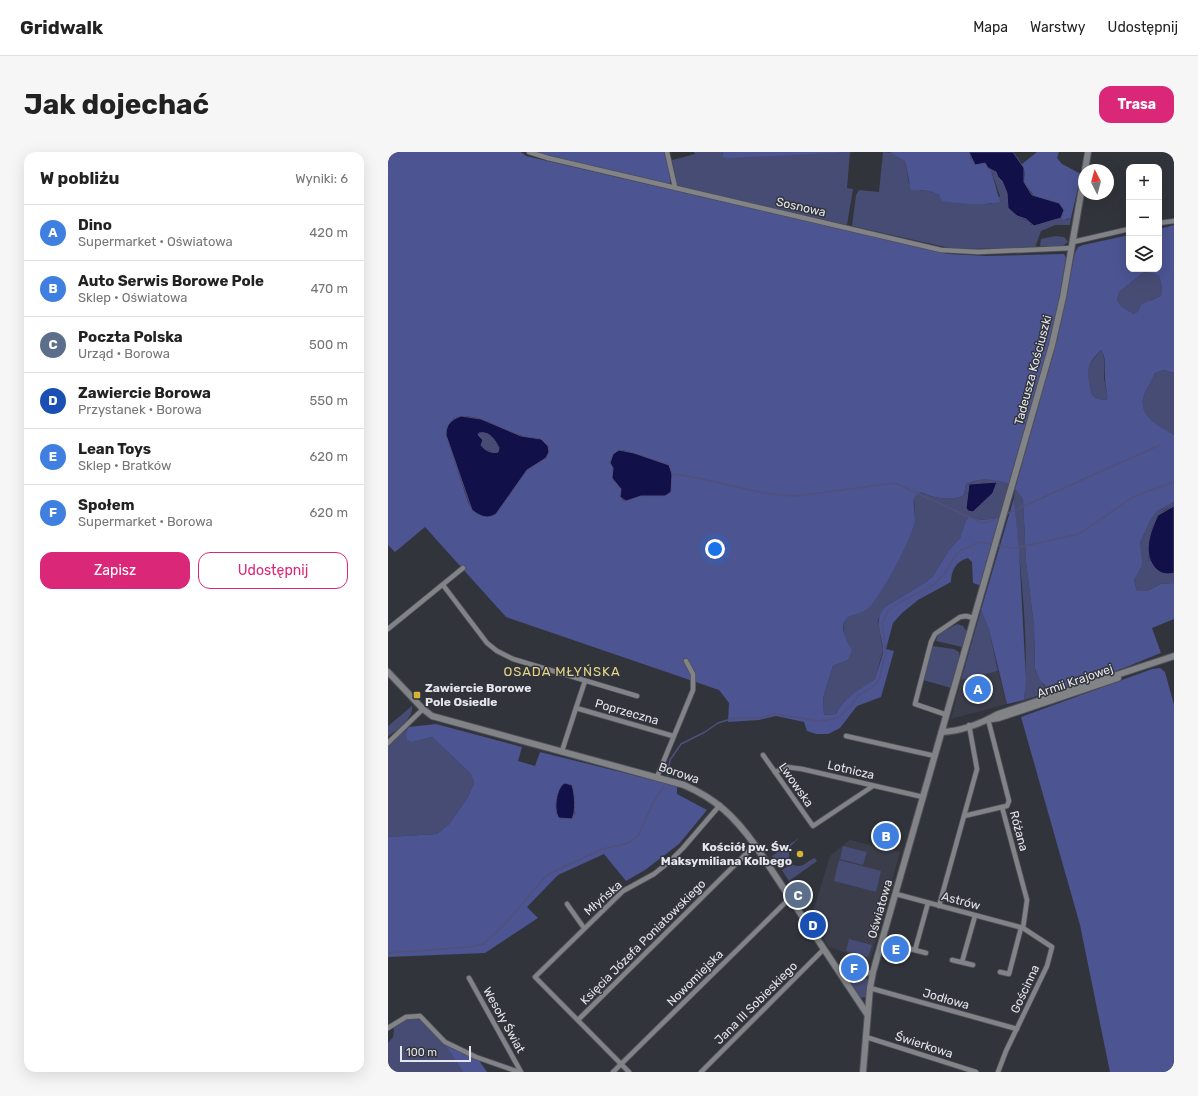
<!DOCTYPE html>
<html lang="pl">
<head>
<meta charset="utf-8">
<style>
	:root { --surface:#fff; --page:#f6f6f6; --text:#222; --muted:#767676; --line:#e0e0e0; --accent:#db2777 }
	body { margin:0; font-family:Rubik,sans-serif; background:var(--page); color:var(--text) }
	.controls { position:absolute; right:12px; top:12px; display:grid; overflow:hidden; border-radius:8px; box-shadow:0 4px 16px #0002 }
	.controls button { width:36px; height:36px; display:grid; place-items:center; padding:0; border:0; border-bottom:1px solid var(--line); background:var(--surface); color:var(--text); font:20px sans-serif }
	.compass { position:absolute; left:690px; top:12px; width:36px; height:36px; border-radius:50%; background:var(--surface); box-shadow:0 4px 16px #0002; rotate:354deg }
	.scale { position:absolute; left:12px; bottom:10px; width:71px; box-sizing:border-box; padding-left:4px; border:2px solid #e5e6eb; border-top:0; font-size:11px; line-height:14px; white-space:nowrap; color:#e5e6eb; -webkit-text-stroke:3px #32343c; paint-order:stroke }
	.you { position:absolute; left:327px; top:397px; width:14px; height:14px; margin:-10px; border:3px solid #fff; border-radius:50%; background:#1a73e8; box-shadow:0 0 0 6px #1a73e833 }
	.badge { display:grid; place-items:center; width:26px; height:26px; border-radius:50%; background:var(--accent); color:#fff; font-size:13px; font-weight:700 }
	.pin { position:absolute; translate:-50% -50%; border:2px solid #fff; box-shadow:0 1px 4px #0006 }
	.list { margin:0; padding:0; list-style:none }
	h2 { display:flex; justify-content:space-between; align-items:center; height:52px; margin:0; padding:0 16px; font-size:17px }
	h2 small { font-size:13px; font-weight:400; color:var(--muted) }
	.list li { display:grid; grid-template-columns:26px 1fr auto; gap:12px; align-items:center; box-sizing:border-box; height:56px; padding:0 16px; border-top:1px solid var(--line) }
	.list b { display:block; font-size:15px; white-space:nowrap }
	.list p { margin:0; font-size:13px; white-space:nowrap; color:var(--muted) }
	.list em { font-size:13px; font-style:normal; color:var(--muted) }
	.actions { display:flex; gap:8px; padding:12px 16px }
	.actions a { flex:1; padding:9px 0; border:1px solid var(--accent); border-radius:12px; text-align:center; font-size:14px; color:var(--accent) }
	.actions .main { background:var(--accent); color:#fff }
	.icon { flex:none; width:22px; height:22px; fill:none; stroke:currentColor; stroke-width:2; stroke-linecap:round; stroke-linejoin:round }
	.map { position:relative; flex:none; width:786px; height:920px; overflow:hidden; border-radius:12px }
	header { display:flex; align-items:center; gap:24px; box-sizing:border-box; height:56px; padding:0 20px; background:var(--surface); border-bottom:1px solid var(--line) }
	header strong { font-size:19px }
	nav { display:flex; gap:22px; margin-inline-start:auto; font-size:14px }
	.intro { display:flex; align-items:center; justify-content:space-between; box-sizing:border-box; height:96px; padding:0 24px }
	h1 { margin:0; font-size:28px }
	.button { padding:10px 18px; border-radius:12px; background:var(--accent); color:#fff; font-size:14px; font-weight:700 }
	main { display:flex; gap:24px; padding:0 24px }
	aside { flex:1; background:var(--surface); border-radius:12px; box-shadow:0 4px 16px #0002 }
	.map>svg:first-child { display:block }
	.built { fill:#3b3d4b }
	.green { fill:#464c74; fill-rule:evenodd }
	.forest { fill:#4c5492; fill-rule:evenodd }
	.water { fill:#121049; stroke:#51507a; fill-rule:evenodd }
	.lines { fill:none; stroke-linecap:round; stroke-linejoin:round }
	.stream { stroke:#51507a; stroke-width:1.5 }
	.minor-casing { stroke:#4f5058; stroke-width:6 }
	.tertiary-casing { stroke:#4f5058; stroke-width:8 }
	.minor { stroke:#828387; stroke-width:4.5 }
	.tertiary { stroke:#828387; stroke-width:6 }
	.poi-dot { fill:#d3b635; stroke:#32343c; stroke-width:1.5 }
	.labels { text-anchor:middle; stroke-width:3; stroke-linejoin:round; paint-order:stroke }
	.street-label { font-size:12px; fill:#e5e6eb; stroke:#32343c }
	.poi-label { font-size:12px; font-weight:bold; fill:#e5e6eb; stroke:#32343c; text-anchor:start }
	.neighbourhood-label { font-size:13px; letter-spacing:1px; fill:#e7d587; stroke:#32343c }
</style>
</head>
<body>
<header>
<strong>Gridwalk</strong>
<nav><a>Mapa</a><a>Warstwy</a><a>Udostępnij</a></nav>
</header>
<div class="intro"><h1>Jak dojechać</h1><a class="button">Trasa</a></div>
<main>
<aside>
<h2>W pobliżu<small>Wyniki: 6</small></h2>
<ul class="list">
<li><span class="badge" style="background:#3f7fe0">A</span><div><b>Dino</b><p>Supermarket · Oświatowa</p></div><em>420 m</em></li>
<li><span class="badge" style="background:#3f7fe0">B</span><div><b>Auto Serwis Borowe Pole</b><p>Sklep · Oświatowa</p></div><em>470 m</em></li>
<li><span class="badge" style="background:#5c6f8a">C</span><div><b>Poczta Polska</b><p>Urząd · Borowa</p></div><em>500 m</em></li>
<li><span class="badge" style="background:#1a4fb4">D</span><div><b>Zawiercie Borowa</b><p>Przystanek · Borowa</p></div><em>550 m</em></li>
<li><span class="badge" style="background:#3f7fe0">E</span><div><b>Lean Toys</b><p>Sklep · Bratków</p></div><em>620 m</em></li>
<li><span class="badge" style="background:#3f7fe0">F</span><div><b>Społem</b><p>Supermarket · Borowa</p></div><em>620 m</em></li>
</ul>
<div class="actions"><a class="main">Zapisz</a><a>Udostępnij</a></div>
</aside>
<div class="map">
<svg width="786" height="920" viewBox="0 0 786 920">
	<rect width="100%" height="100%" fill="#32343c"/>
	<!-- built -->
	<g class="built">
		<polygon points="610,519 619,552 563,567 573,528"/>
		<polygon points="462,688 512,700 482,809 441,795 423,767 442,704"/>
	</g>
	<!-- green -->
	<g class="green">
		<polygon points="306,0 335,0 334,5 462,0 459,36 465,37 459,73 292,35 289,32 284,8 307,2"/>
		<polygon points="495,0 506,1 517,9 521,31 533,39 542,39 569,51 603,52 612,44 603,18 608,20 610,25 614,29 619,41 620,56 629,64 642,70 643,73 673,66 679,68 683,66 682,73 667,73 653,79 647,96 566,97 464,74 468,43 471,38 491,40"/>
		<polygon points="667,84 676,85 680,90 673,95 652,94 653,87"/>
		<polygon points="756,120 763,121 771,124 774,135 773,144 763,148 750,161 746,162 733,154 729,148 731,140"/>
		<path d="M713 198C718 207 716 215 716 226 717 234 720 240 719 248L710 247 704 243C698 218 696 218 713 198Z"/>
		<path d="M775 218 786 221V283C773 275 752 266 755 247 757 238 764 229 767 221Z"/>
		<polygon points="94,280 104,283 111,297 110,300 107,301 95,296 90,283"/>
		<path d="M605 327 622 332 612 366 593 368 581 365 578 368 572 386 561 398 545 424 538 430 497 455 490 468 495 498 487 527C473 537 455 546 448 562L436 563 435 546 445 514 460 508C459 498 451 472 460 465 464 462 473 460 478 458L527 367 526 346 533 340C545 346 564 350 576 343L578 332 590 328ZM604 330 578 356 581 332Z"/>
		<path d="M627 337 635 347 638 410 646 474 647 518 656 534 665 537H672L636 548C642 482 631 412 626 346Z"/>
		<path d="M786 350V354C781 356 775 358 772 362 762 372 758 395 761 408L784 422 786 421V431L773 432 759 439H749L746 428 753 416 752 391 762 369 769 359Z"/>
		<polygon points="593,458 601,478 610,519 573,528"/>
		<polygon points="569,472 575,474 579,480 574,495 548,489 550,482"/>
		<polygon points="544,494 566,497 571,500 571,507 563,536 535,528"/>
		<path d="M24 554C26 565 9 579 0 584V574Z"/>
		<polygon points="21,575 18,580 25,590 44,585 83,622 86,631 80,645 61,672 49,682 0,685 0,594"/>
		<polygon points="411,686 401,696 401,710 392,716 384,704"/>
		<polygon points="455,694 479,700 475,713 452,707"/>
		<path d="M427 706 429 709 401 729 394 718 403 712C417 718 417 709 427 706Z"/>
		<polygon points="451,708 493,719 488,740 446,729"/>
		<polygon points="461,787 484,793 480,805 458,799"/>
		<polygon points="475,824 478,825 480,828 478,845 472,846 461,831 463,827 467,830 477,827"/>
		<polygon points="22,865 35,869 61,896 75,920 0,920 0,891 5,885 6,878 5,875"/>
	</g>
	<!-- forest -->
	<g class="forest">
		<path d="M0 0H133L138 4 560 102 599 104 676 102 678 106 668 165 622 332C606 327 594 325 578 332L576 343C564 350 545 346 533 340L526 346C525 353 527 360 527 367 526 383 491 449 478 458 471 463 461 461 457 469 452 479 459 490 464 498L460 508 445 514 435 546 436 563 448 562C455 546 472 537 487 527 489 518 495 506 495 497 494 481 485 469 497 455L538 430 545 424 561 398 572 386 578 368 581 365 593 368 612 366 593 431 591 433 585 431 584 410 580 406C568 409 563 419 563 430L530 448 514 461 505 471 498 497 506 499 493 545 469 554 452 576 440 582H428L419 579 416 570 388 564 371 568 340 570 341 551 331 538 118 465 37 375 7 400 0 393ZM73 264C100 263 121 285 148 286L158 306 139 318 108 362 84 358 80 350 58 283 65 267ZM235 298 263 307 283 332V336L277 344H253L238 349 234 348V337L225 328V316L222 311 224 304Z"/>
		<polygon points="148,0 276,0 283,27 282,31 279,32 167,6"/>
		<polygon points="335,0 467,0 341,6 334,5"/>
		<path d="M502 0H581L583 7 592 11H597L600 16 603 18 612 50C593 54 573 52 554 49L551 43 542 39 523 38 517 9Z"/>
		<polygon points="649,0 671,0 669,6 674,12 693,22 683,66 675,68 673,66 675,62 671,51 647,45 636,30 637,21 634,12"/>
		<path d="M786 73V221L775 218 767 221C764 229 757 238 755 247 752 266 773 275 786 283V350L769 359 762 369 752 391 754 411 753 416 746 428 749 439H759L773 432 786 431V467L764 476 773 501C750 510 681 540 660 537L652 528 647 517 646 474 638 410 635 347 627 337 668 191 687 101 690 95 695 93 741 83V117H771V77ZM756 120 763 121 771 124 774 135 773 144 754 152 750 160 746 162 733 154 729 148 731 140ZM713 198C719 207 716 216 717 226 717 234 720 240 719 248L710 247 704 243C699 221 696 215 713 198Z"/>
		<polygon points="626,346 631,397 638,528 636,548 619,552 601,478 593,458"/>
		<polygon points="772,516 777,520 786,553 786,920 722,920 692,773 633,565 764,517"/>
		<path d="M48 572 134 595 130 609 147 614 152 600 289 634V642L319 658 291 692 257 718 238 729 216 702 170 723 139 755 150 766 97 801 0 805V685L49 682 61 672 80 645 86 631 83 622 44 585 25 590 19 588 18 580 21 575ZM185 637 187 662 179 666H171L168 655 170 647Z"/>
		<polygon points="58,893 90,907 99,920 75,920"/>
	</g>
	<!-- water -->
	<g class="water">
		<polygon points="581,0 625,0 636,16 636,30 644,43 671,51 676,58 673,66 646,74 638,67 629,64 620,56 619,41 614,29 610,25 608,20 600,16 597,11 587,13"/>
		<path d="M73 264 93 267 133 284 153 287 160 294 161 300 158 306 139 318 108 362C99 368 92 364 84 358L58 283C58 272 63 268 73 264ZM91 281C102 279 107 288 111 296L110 300C104 302 96 298 93 293L95 288 90 283Z"/>
		<polygon points="231,298 246,301 281,313 284,322 283,340 277,344 253,344 238,349 232,345 233,337 224,326 225,316 222,311 225,302"/>
		<polygon points="609,330 605,341 585,360 580,359 578,356 581,332"/>
		<path d="M786 354V421C779 423 774 422 769 418 753 403 762 380 770 363Z"/>
		<path d="M177 631 184 633C187 643 188 659 184 667L171 666C165 659 168 635 177 631Z"/>
	</g>
	<g class="lines">
		<!-- stream -->
		<g class="stream">
			<path d="M284 322C326 326 365 343 407 344L507 331 594 371 600 370 613 365"/>
			<polyline points="618,362 772,293"/>
			<polyline points="609,393 623,396 632,395 691,382 745,345 786,330"/>
			<polyline points="279,627 282,608 293,592 317,580 330,571 346,566 371,566 387,562 431,569 450,566 463,554 470,544 486,534 491,528 498,501 494,471 500,459 509,452 547,432 557,421 567,404 573,398 592,390 605,392"/>
			<polyline points="0,801 81,795 95,792 116,773 159,723 214,697 237,692 245,688 251,682 265,651 278,630"/>
		</g>
		<defs>
			<g id="minor">
				<polyline points="141,0 160,6 553,98 590,100 684,96"/>
				<polyline points="279,0 287,35"/>
				<polyline points="771,71 786,69"/>
				<polyline points="685,90 741,77"/>
				<polyline points="55,433 99,491 109,499 125,507 249,544"/>
				<polyline points="0,477 75,416"/>
				<polyline points="188,556 197,529"/>
				<polyline points="559,563 527,552 543,490 547,482 572,465 578,464 586,466"/>
				<polyline points="600,567 621,649 619,654 614,655 639,748 635,776"/>
				<polyline points="458,584 547,604"/>
				<polyline points="0,591 35,557"/>
				<polyline points="174,599 188,556 285,584"/>
				<polyline points="375,603 425,674 485,634"/>
				<polyline points="387,620 399,615 414,617 535,645"/>
				<polyline points="269,625 305,538 305,522 298,509"/>
				<polyline points="576,664 614,655"/>
				<polyline points="508,742 635,776 664,795 659,814 618,899 610,920"/>
				<polyline points="179,752 196,776"/>
				<polyline points="551,754 589,617 581,573"/>
				<polyline points="519,796 538,801"/>
				<polyline points="527,798 540,751"/>
				<polyline points="564,808 585,813"/>
				<polyline points="574,810 587,764"/>
				<polyline points="612,820 621,822 633,776"/>
				<polyline points="81,826 133,920"/>
				<polyline points="456,827 485,820"/>
				<polyline points="482,836 629,877"/>
				<polyline points="190,868 367,693"/>
				<polyline points="0,876 18,865 32,864 57,890 88,905 131,920"/>
				<polyline points="478,885 588,920"/>
				<polyline points="225,920 402,746"/>
				<polyline points="241,920 147,825 235,739 266,722 281,710 295,696 332,653"/>
				<polyline points="313,920 436,797"/>
			</g>
			<g id="tertiary">
				<polyline points="697,18 700,0"/>
				<path d="M0 520 35 557 44 564 296 633C328 647 346 664 367 693L479 862"/>
				<polyline points="604,567 611,566 730,526"/>
				<path d="M554 580C573 579 594 571 610 562L786 504"/>
				<polyline points="475,920 482,836 485,820 664,193 675,145 696,24"/>
			</g>
		</defs>
		<!-- minor casing -->
		<use href="#minor" class="minor-casing"/>
		<!-- tertiary casing -->
		<use href="#tertiary" class="tertiary-casing"/>
		<!-- minor -->
		<use href="#minor" class="minor"/>
		<!-- tertiary -->
		<use href="#tertiary" class="tertiary"/>
	</g>
	<!-- markers -->
	<g class="poi-dot">
		<rect x="25" y="539" width="8" height="8" rx="2"/>
		<circle cx="412" cy="702" r="4"/>
	</g>
	<g class="labels">
		<!-- street labels -->
		<g class="street-label">
			<text transform="translate(413 55) rotate(13)" y="4">Sosnowa</text>
			<text transform="translate(645 218) rotate(-75)" y="4">Tadeusza Kościuszki</text>
			<text transform="translate(687 529) rotate(-19)" y="4">Armii Krajowej</text>
			<text transform="translate(239 560) rotate(16)" y="4">Poprzeczna</text>
			<text transform="translate(463 618) rotate(13)" y="4">Lotnicza</text>
			<text transform="translate(291 621) rotate(19)" y="4">Borowa</text>
			<text transform="translate(408 633) rotate(55)" y="4">Lwowska</text>
			<text transform="translate(631 679) rotate(75)" y="4">Różana</text>
			<text transform="translate(215 746) rotate(-41)" y="4">Młyńska</text>
			<text transform="translate(573 749) rotate(15)" y="4">Astrów</text>
			<text transform="translate(492 757) rotate(-74)" y="4">Oświatowa</text>
			<text transform="translate(255 790) rotate(-45)" y="4">Księcia Józefa Poniatowskiego</text>
			<text transform="translate(307 826) rotate(-45)" y="4">Nowomiejska</text>
			<text transform="translate(637 837) rotate(-65)" y="4">Gościnna</text>
			<text transform="translate(558 847) rotate(16)" y="4">Jodłowa</text>
			<text transform="translate(368 851) rotate(-45)" y="4">Jana III Sobieskiego</text>
			<text transform="translate(116 868) rotate(61)" y="4">Wesoły Świat</text>
			<text transform="translate(536 893) rotate(18)" y="4">Świerkowa</text>
		</g>
		<!-- poi labels -->
		<g class="poi-label">
			<text x="37" y="540">Zawiercie Borowe<tspan x="37" dy="14">Pole Osiedle</tspan></text>
			<text x="404" y="699" text-anchor="end">Kościół pw. Św.<tspan x="404" dy="14">Maksymiliana Kolbego</tspan></text>
		</g>
		<!-- neighbourhood labels -->
		<g class="neighbourhood-label">
			<text x="174" y="524">OSADA MŁYŃSKA</text>
		</g>
	</g>
</svg>
<div class="controls">
<button>+</button>
<button>−</button>
<button><svg class="icon" aria-label="layers" viewBox="0 0 24 24"><path d="M12 4l9 5-9 5-9-5zM3 14l9 5 9-5"/></svg></button>
</div>
<svg class="compass" viewBox="-18 -18 36 36"><path d="M0-13l5 13h-10z" fill="#e53935"/><path d="M0 13l5-13h-10z" fill="#767676"/></svg>
<div class="scale">100 m</div>
<div class="you"></div>
<div class="pin badge" style="left:590px;top:537px;background:#3f7fe0">A</div>
<div class="pin badge" style="left:498px;top:684px;background:#3f7fe0">B</div>
<div class="pin badge" style="left:410px;top:743px;background:#5c6f8a">C</div>
<div class="pin badge" style="left:425px;top:773px;background:#1a4fb4">D</div>
<div class="pin badge" style="left:508px;top:797px;background:#3f7fe0">E</div>
<div class="pin badge" style="left:466px;top:816px;background:#3f7fe0">F</div>
</div>
</main>
</body>
</html>
